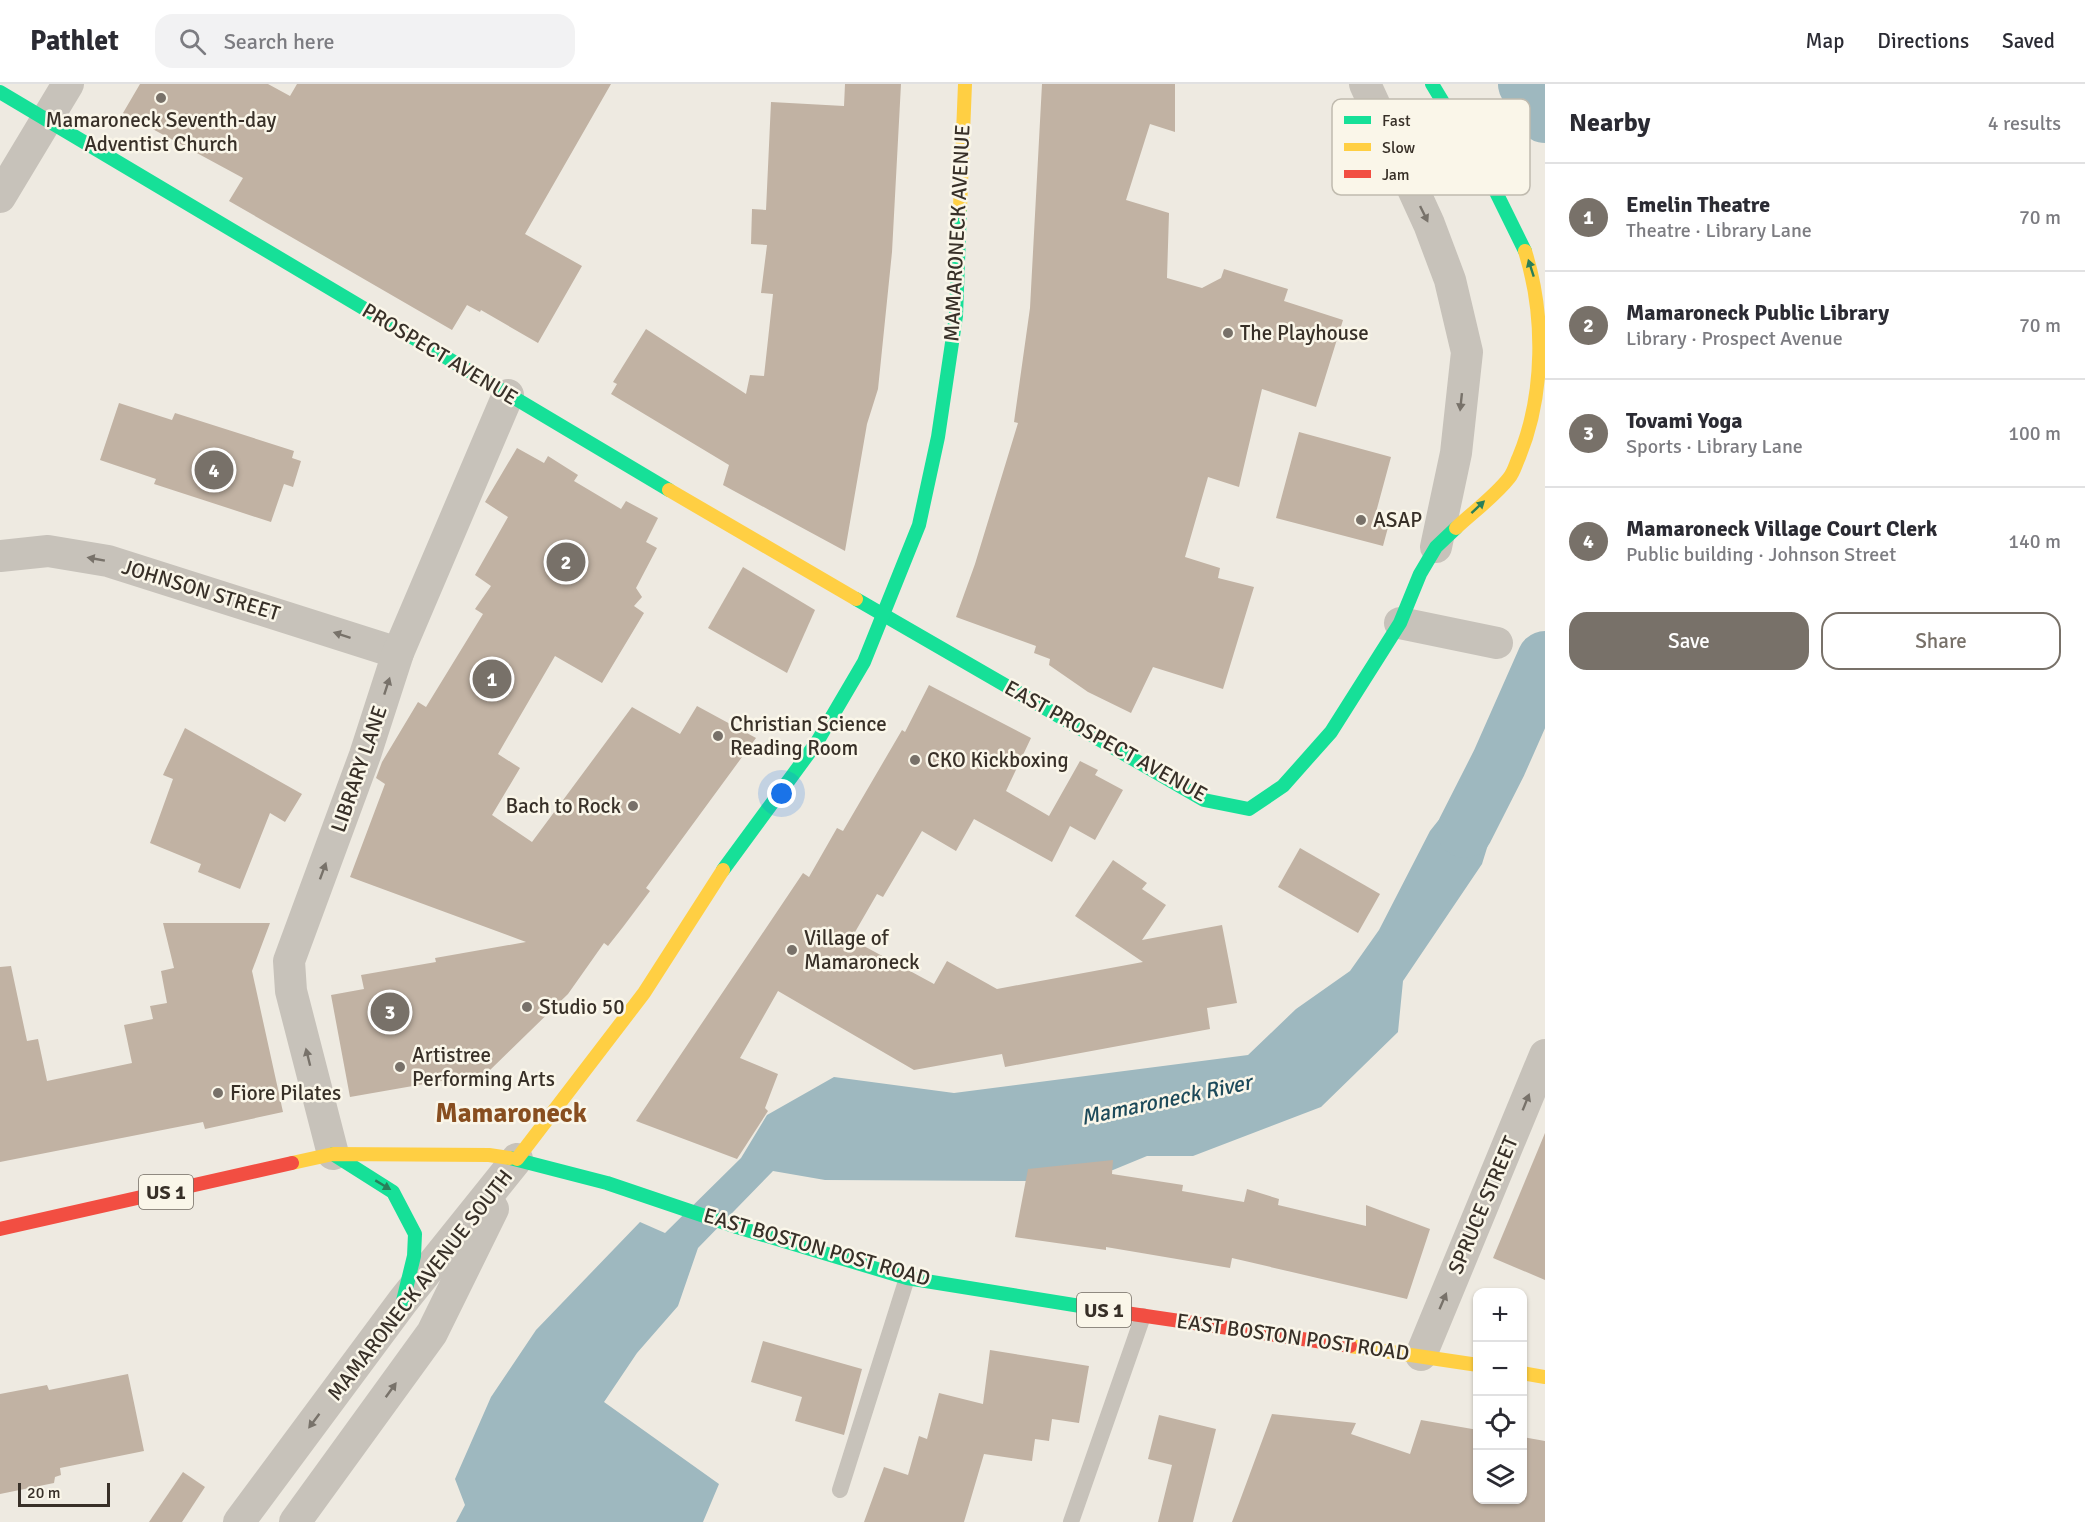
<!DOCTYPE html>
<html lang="en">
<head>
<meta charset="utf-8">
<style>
	:root { --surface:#fff; --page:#f2f2f3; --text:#2b2b33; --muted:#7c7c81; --line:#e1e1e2; --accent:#787169 }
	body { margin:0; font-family:Signika,sans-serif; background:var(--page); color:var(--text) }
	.controls { position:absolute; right:18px; bottom:18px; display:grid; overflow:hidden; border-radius:12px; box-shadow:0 2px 4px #0004 }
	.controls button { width:54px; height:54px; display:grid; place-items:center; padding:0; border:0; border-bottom:2px solid var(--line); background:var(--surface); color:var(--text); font:30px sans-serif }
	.scale { position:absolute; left:18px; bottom:15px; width:92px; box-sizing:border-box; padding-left:6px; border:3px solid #383028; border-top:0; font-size:16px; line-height:21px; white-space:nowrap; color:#383028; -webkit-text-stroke:4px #faf6e9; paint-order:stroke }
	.you { position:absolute; left:782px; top:710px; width:21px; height:21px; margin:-15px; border:4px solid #fff; border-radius:50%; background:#1a73e8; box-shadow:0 0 0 9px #1a73e833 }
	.badge { display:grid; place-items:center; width:39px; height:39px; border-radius:50%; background:var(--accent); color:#fff; font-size:20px; font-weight:700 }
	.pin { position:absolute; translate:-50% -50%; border:3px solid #fff; box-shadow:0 2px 6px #0006 }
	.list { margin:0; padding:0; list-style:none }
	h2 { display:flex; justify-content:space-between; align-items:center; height:78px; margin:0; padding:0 24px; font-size:26px }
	h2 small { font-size:20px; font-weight:400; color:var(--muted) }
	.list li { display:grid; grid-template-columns:39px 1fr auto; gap:18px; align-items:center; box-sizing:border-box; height:108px; padding:0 24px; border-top:2px solid var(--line) }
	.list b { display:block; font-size:22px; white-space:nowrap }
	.list p { margin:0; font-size:20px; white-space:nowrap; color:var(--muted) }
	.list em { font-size:20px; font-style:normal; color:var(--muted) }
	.actions { display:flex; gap:12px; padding:18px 24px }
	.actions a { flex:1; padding:14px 0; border:2px solid var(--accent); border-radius:18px; text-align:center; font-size:21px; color:var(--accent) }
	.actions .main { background:var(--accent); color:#fff }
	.icon { flex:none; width:33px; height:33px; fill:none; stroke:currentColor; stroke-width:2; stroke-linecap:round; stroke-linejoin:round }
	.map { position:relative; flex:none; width:1545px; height:1438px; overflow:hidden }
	header { display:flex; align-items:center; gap:36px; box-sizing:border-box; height:84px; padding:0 30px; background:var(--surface); border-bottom:2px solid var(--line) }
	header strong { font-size:28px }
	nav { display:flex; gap:33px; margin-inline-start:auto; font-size:21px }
	.search { width:420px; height:54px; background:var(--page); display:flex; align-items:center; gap:15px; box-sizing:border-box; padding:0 21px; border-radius:18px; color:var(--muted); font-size:22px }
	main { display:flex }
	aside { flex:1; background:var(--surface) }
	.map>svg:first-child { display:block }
	.water { fill:#9eb8bf }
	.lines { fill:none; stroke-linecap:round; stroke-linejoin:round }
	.river { stroke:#9eb8bf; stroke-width:56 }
	.building { fill:#c1b2a3 }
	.lane { stroke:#c7c2ba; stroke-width:16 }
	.street { stroke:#c7c2ba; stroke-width:32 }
	.fast { stroke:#16e098; stroke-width:14 }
	.slow { stroke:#ffcf43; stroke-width:14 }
	.jam { stroke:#f24e42; stroke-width:14 }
	.oneway { fill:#78726a }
	.oneway2 { fill:#297f5a }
	.poi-dot { fill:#787169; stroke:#faf6e9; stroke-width:2 }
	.labels { text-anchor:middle; stroke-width:5; stroke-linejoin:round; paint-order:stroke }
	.shield { fill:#faf6e9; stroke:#726b62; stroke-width:1.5 }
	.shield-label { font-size:20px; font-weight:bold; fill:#383028 }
	.poi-label { font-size:21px; fill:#383028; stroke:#faf6e9; text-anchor:start }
	.street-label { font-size:21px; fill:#383028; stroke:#faf6e9 }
	.water-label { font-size:22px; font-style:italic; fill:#1d4a5a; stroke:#faf6e9 }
	.district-label { font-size:27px; font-weight:bold; fill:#884e20; stroke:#faf6e9 }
	.key { fill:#faf6e9; stroke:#c0bbaf; stroke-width:1.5 }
	.key-label { font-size:16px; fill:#383028 }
</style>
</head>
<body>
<header>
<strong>Pathlet</strong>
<div class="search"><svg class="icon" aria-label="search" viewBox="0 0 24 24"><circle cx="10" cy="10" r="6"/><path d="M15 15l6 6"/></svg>Search here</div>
<nav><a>Map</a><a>Directions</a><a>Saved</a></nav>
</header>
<main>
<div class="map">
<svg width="1545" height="1438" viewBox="0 0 1545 1438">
	<rect width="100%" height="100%" fill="#eeeae1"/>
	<!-- water -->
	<polygon class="water" points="1514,677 1482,780 1403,897 1398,948 1321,1023 1193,1072 1147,1072 1113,1086 1030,1097 825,1096 773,1087 698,1164 678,1222 637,1269 604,1318 719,1400 703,1438 456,1438 465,1421 455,1395 491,1313 536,1246 640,1138 665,1149 741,1074 767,1031 834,993 954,1009 1248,971 1296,925 1350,887 1379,846 1430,747 1483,680"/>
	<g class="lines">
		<!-- river -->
		<g class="river">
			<polyline points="1526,0 1545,31"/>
			<polyline points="1465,746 1499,679 1545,575"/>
		</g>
	</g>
	<!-- building -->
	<g class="building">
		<polygon points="140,0 268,0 290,12 297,0 611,0 525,150 582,182 538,259 481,226 480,228 467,221 452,246 229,117 243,94 123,29"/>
		<polygon points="845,0 901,0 892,168 878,305 867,340 845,467 723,401 729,381 611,310 617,300 613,298 646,245 746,310 750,291 764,292 773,210 761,209 767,161 751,160 752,125 766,126 771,18 844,22"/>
		<polygon points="1042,0 1175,0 1175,48 1150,40 1126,116 1169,129 1167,194 1202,204 1221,194 1224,185 1288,205 1284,217 1343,236 1316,323 1262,305 1239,403 1208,393 1185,473 1220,484 1218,494 1254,503 1223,605 1153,583 1131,629 1088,608 1049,581 1050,575 1034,569 1036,562 956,533 975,480 1018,339 1014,338 1030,224"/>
		<polygon points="119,319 172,336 175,329 294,367 292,374 301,377 293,403 284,400 271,438 154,400 156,395 100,376"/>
		<polygon points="1299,348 1391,373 1375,432 1390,436 1383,462 1276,434"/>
		<polygon points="517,364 544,379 548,372 578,391 574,397 621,425 626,417 658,434 646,458 657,464 636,504 642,513 634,522 644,529 602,599 555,572 498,670 520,684 492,731 532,758 632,623 680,650 697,622 756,654 646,804 650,807 623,843 608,862 604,859 568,910 487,989 350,1013 331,911 364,905 361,891 436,878 435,874 526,858 350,793 385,700 376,694 382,678 418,618 426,623 483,530 475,525 491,502 475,491 508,433 485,418"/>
		<polygon points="743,483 815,526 787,589 708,544"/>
		<polygon points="929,601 1031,654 1006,707 1049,732 1080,677 1098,686 1095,691 1123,706 1095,756 1070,742 1052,778 974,735 956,767 922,747 883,813 877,810 851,855 934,900 947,877 997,905 1143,878 1075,832 1113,776 1147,799 1142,805 1166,821 1142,856 1222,841 1237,919 1207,924 1210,945 1005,983 1002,970 914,986 778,907 740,974 778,990 765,1024 768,1027 737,1075 636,1037 803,789 809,793 837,744 843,747 902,646 905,648"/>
		<polygon points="185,644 302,710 285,738 270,729 240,805 198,788 201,780 150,759 173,695 163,691"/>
		<polygon points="1300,764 1380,810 1358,849 1278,803"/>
		<polygon points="163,839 270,839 252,887 283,1028 205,1045 203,1038 0,1078 0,883 11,882 27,957 38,955 47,997 132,979 124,941 153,935 150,922 167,919 161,887 174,884"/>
		<polygon points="1545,1049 1545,1196 1493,1174"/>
		<polygon points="1113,1076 1112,1090 1183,1101 1182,1107 1244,1118 1247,1105 1279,1115 1278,1121 1366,1142 1366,1121 1430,1145 1407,1215 1232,1174 1230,1184 1106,1163 1106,1166 1015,1153 1028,1085"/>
		<polygon points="763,1257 862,1285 844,1351 795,1337 802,1313 751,1298"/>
		<polygon points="990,1266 1089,1282 1079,1339 1052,1335 1049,1357 1035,1355 1032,1377 984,1370 964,1438 864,1438 884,1383 908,1391 919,1352 927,1355 939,1309 983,1320"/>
		<polygon points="128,1290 144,1367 60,1384 61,1391 55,1393 54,1399 0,1410 0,1310 47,1301 49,1306"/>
		<polygon points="1272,1330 1356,1339 1351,1350 1410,1370 1421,1336 1478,1346 1478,1416 1522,1416 1522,1353 1545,1357 1545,1438 1232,1438"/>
		<polygon points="1159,1331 1216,1345 1193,1438 1158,1438 1172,1381 1148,1375"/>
		<polygon points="183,1388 205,1403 182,1438 149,1438"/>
	</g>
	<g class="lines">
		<!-- lane -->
		<g class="lane">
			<polyline points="840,1406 907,1194"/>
			<polyline points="1071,1438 1143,1232"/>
		</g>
		<!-- street -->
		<g class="street">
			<polyline points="1365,0 1429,140 1450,196 1467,268 1456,369 1436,463"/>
			<polyline points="0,113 68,0"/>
			<polyline points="0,472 48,467 108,477 398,569"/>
			<polyline points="1400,539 1497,559"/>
			<polyline points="333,1070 291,907 289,877 365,671 398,569 508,311"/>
			<polyline points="1421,1271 1545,971"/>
			<polyline points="239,1438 403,1217 517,1075"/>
			<polyline points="295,1438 432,1249 493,1125"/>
		</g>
		<!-- fast -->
		<g class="fast">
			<polyline points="1432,0 1491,98 1525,167"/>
			<polyline points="0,8 669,406"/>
			<polyline points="856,515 1204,716 1249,725 1283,702 1331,648 1400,539 1420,490 1436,463 1456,444"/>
			<polyline points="723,786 817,658 864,578 919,441 938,353 956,232 960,124"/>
			<polyline points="333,1070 393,1108 415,1150 414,1172 403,1217"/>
			<polyline points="510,1074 607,1099 737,1143 907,1194 1105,1226"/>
		</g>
		<!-- slow -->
		<g class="slow">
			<polyline points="960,124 965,0"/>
			<polyline points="669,406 856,515"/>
			<path d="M1456 444C1473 428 1495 412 1509 394 1514 388 1516 379 1519 373 1545 310 1545 231 1525 167"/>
			<polyline points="517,1075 644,909 723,786"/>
			<polyline points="292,1079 333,1070 489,1071 510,1074"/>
			<polyline points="1350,1262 1478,1281"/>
			<polyline points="1522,1289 1545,1293"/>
		</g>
		<!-- jam -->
		<g class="jam">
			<polyline points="0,1145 292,1079"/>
			<polyline points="1105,1226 1350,1262"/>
		</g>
	</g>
	<!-- one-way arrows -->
	<defs><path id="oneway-solid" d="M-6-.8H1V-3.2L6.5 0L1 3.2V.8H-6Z" transform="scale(1.5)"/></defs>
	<g class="oneway">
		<use href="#oneway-solid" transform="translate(1424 130) rotate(64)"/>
		<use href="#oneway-solid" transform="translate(1461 318) rotate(96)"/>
		<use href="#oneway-solid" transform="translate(96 475) rotate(-170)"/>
		<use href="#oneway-solid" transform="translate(342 551) rotate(-162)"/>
		<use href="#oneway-solid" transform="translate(387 602) rotate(-72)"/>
		<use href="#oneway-solid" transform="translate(323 787) rotate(-70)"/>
		<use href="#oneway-solid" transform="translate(308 973) rotate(-104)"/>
		<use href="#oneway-solid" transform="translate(1526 1018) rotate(-68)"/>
		<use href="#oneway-solid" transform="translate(1443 1217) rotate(-67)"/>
		<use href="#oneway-solid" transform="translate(391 1306) rotate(-54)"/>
		<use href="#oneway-solid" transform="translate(314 1337) rotate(127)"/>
	</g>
	<g class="oneway2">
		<use href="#oneway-solid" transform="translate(1531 184) rotate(-108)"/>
		<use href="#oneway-solid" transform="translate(1478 423) rotate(-43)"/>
		<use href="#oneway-solid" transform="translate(383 1101) rotate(31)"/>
	</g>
	<!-- markers -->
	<g class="poi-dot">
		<circle cx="161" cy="14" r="6"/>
		<circle cx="1228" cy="249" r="6"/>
		<circle cx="1361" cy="436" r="6"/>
		<circle cx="718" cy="652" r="6"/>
		<circle cx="915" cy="676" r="6"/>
		<circle cx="633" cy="722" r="6"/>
		<circle cx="792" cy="866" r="6"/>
		<circle cx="527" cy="923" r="6"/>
		<circle cx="400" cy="983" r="6"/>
		<circle cx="218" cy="1009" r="6"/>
	</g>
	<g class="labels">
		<!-- shield labels -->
		<g class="shield">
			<rect x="139" y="1091" width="54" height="34" rx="4.5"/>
			<rect x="1077" y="1209" width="54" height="34" rx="4.5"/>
		</g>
		<g class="shield-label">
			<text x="166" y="1115">US 1</text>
			<text x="1104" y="1233">US 1</text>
		</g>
		<!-- poi labels -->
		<g class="poi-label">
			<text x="161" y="43" text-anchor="middle">Mamaroneck Seventh-day<tspan x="161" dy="24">Adventist Church</tspan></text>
			<text x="1240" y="256">The Playhouse</text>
			<text x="1373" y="443">ASAP</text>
			<text x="730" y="647">Christian Science<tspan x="730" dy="24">Reading Room</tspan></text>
			<text x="927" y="683">CKO Kickboxing</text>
			<text x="621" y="729" text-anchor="end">Bach to Rock</text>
			<text x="804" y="861">Village of<tspan x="804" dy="24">Mamaroneck</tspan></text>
			<text x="539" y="930">Studio 50</text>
			<text x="412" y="978">Artistree<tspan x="412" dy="24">Performing Arts</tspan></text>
			<text x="230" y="1016">Fiore Pilates</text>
		</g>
		<!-- street labels -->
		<g class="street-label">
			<text transform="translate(957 149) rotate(-87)" y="7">MAMARONECK AVENUE</text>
			<text transform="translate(440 270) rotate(31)" y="7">PROSPECT AVENUE</text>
			<text transform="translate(201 506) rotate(17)" y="7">JOHNSON STREET</text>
			<text transform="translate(1106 657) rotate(29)" y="7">EAST PROSPECT AVENUE</text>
			<text transform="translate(359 685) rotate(-71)" y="7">LIBRARY LANE</text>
			<text transform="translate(1483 1121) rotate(-67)" y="7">SPRUCE STREET</text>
			<text transform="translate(817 1163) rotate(16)" y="7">EAST BOSTON POST ROAD</text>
			<text transform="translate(420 1201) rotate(-52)" y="7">MAMARONECK AVENUE SOUTH</text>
			<text transform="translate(1293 1253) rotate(8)" y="7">EAST BOSTON POST ROAD</text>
		</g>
		<!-- water labels -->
		<g class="water-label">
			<text transform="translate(1166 1015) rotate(-12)" y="8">Mamaroneck River</text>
		</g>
		<!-- district labels -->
		<g class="district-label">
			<text x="511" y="1038">Mamaroneck</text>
		</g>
	</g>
	<!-- legend -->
	<rect x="1332" y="15" width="198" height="96" rx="9" class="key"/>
	<rect x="1344" y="32" width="27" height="8" fill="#16e098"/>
	<rect x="1344" y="59" width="27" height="8" fill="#ffcf43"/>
	<rect x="1344" y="86" width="27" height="8" fill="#f24e42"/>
	<g class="key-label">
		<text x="1382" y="42">Fast</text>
		<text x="1382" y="69">Slow</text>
		<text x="1382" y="96">Jam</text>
	</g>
</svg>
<div class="controls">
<button>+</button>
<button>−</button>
<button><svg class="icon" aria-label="locate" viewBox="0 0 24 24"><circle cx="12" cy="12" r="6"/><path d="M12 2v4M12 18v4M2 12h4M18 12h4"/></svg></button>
<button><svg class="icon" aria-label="layers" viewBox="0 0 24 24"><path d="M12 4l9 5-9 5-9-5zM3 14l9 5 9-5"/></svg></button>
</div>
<div class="scale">20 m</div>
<div class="you"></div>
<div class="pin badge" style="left:492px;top:595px">1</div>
<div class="pin badge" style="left:566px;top:478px">2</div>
<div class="pin badge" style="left:390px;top:928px">3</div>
<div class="pin badge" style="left:214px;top:386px">4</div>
</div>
<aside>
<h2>Nearby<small>4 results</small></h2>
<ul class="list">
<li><span class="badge">1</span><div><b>Emelin Theatre</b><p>Theatre · Library Lane</p></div><em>70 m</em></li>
<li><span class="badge">2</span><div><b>Mamaroneck Public Library</b><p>Library · Prospect Avenue</p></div><em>70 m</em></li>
<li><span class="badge">3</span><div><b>Tovami Yoga</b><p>Sports · Library Lane</p></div><em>100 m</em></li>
<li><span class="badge">4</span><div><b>Mamaroneck Village Court Clerk</b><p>Public building · Johnson Street</p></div><em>140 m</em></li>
</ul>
<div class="actions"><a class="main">Save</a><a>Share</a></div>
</aside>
</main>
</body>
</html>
